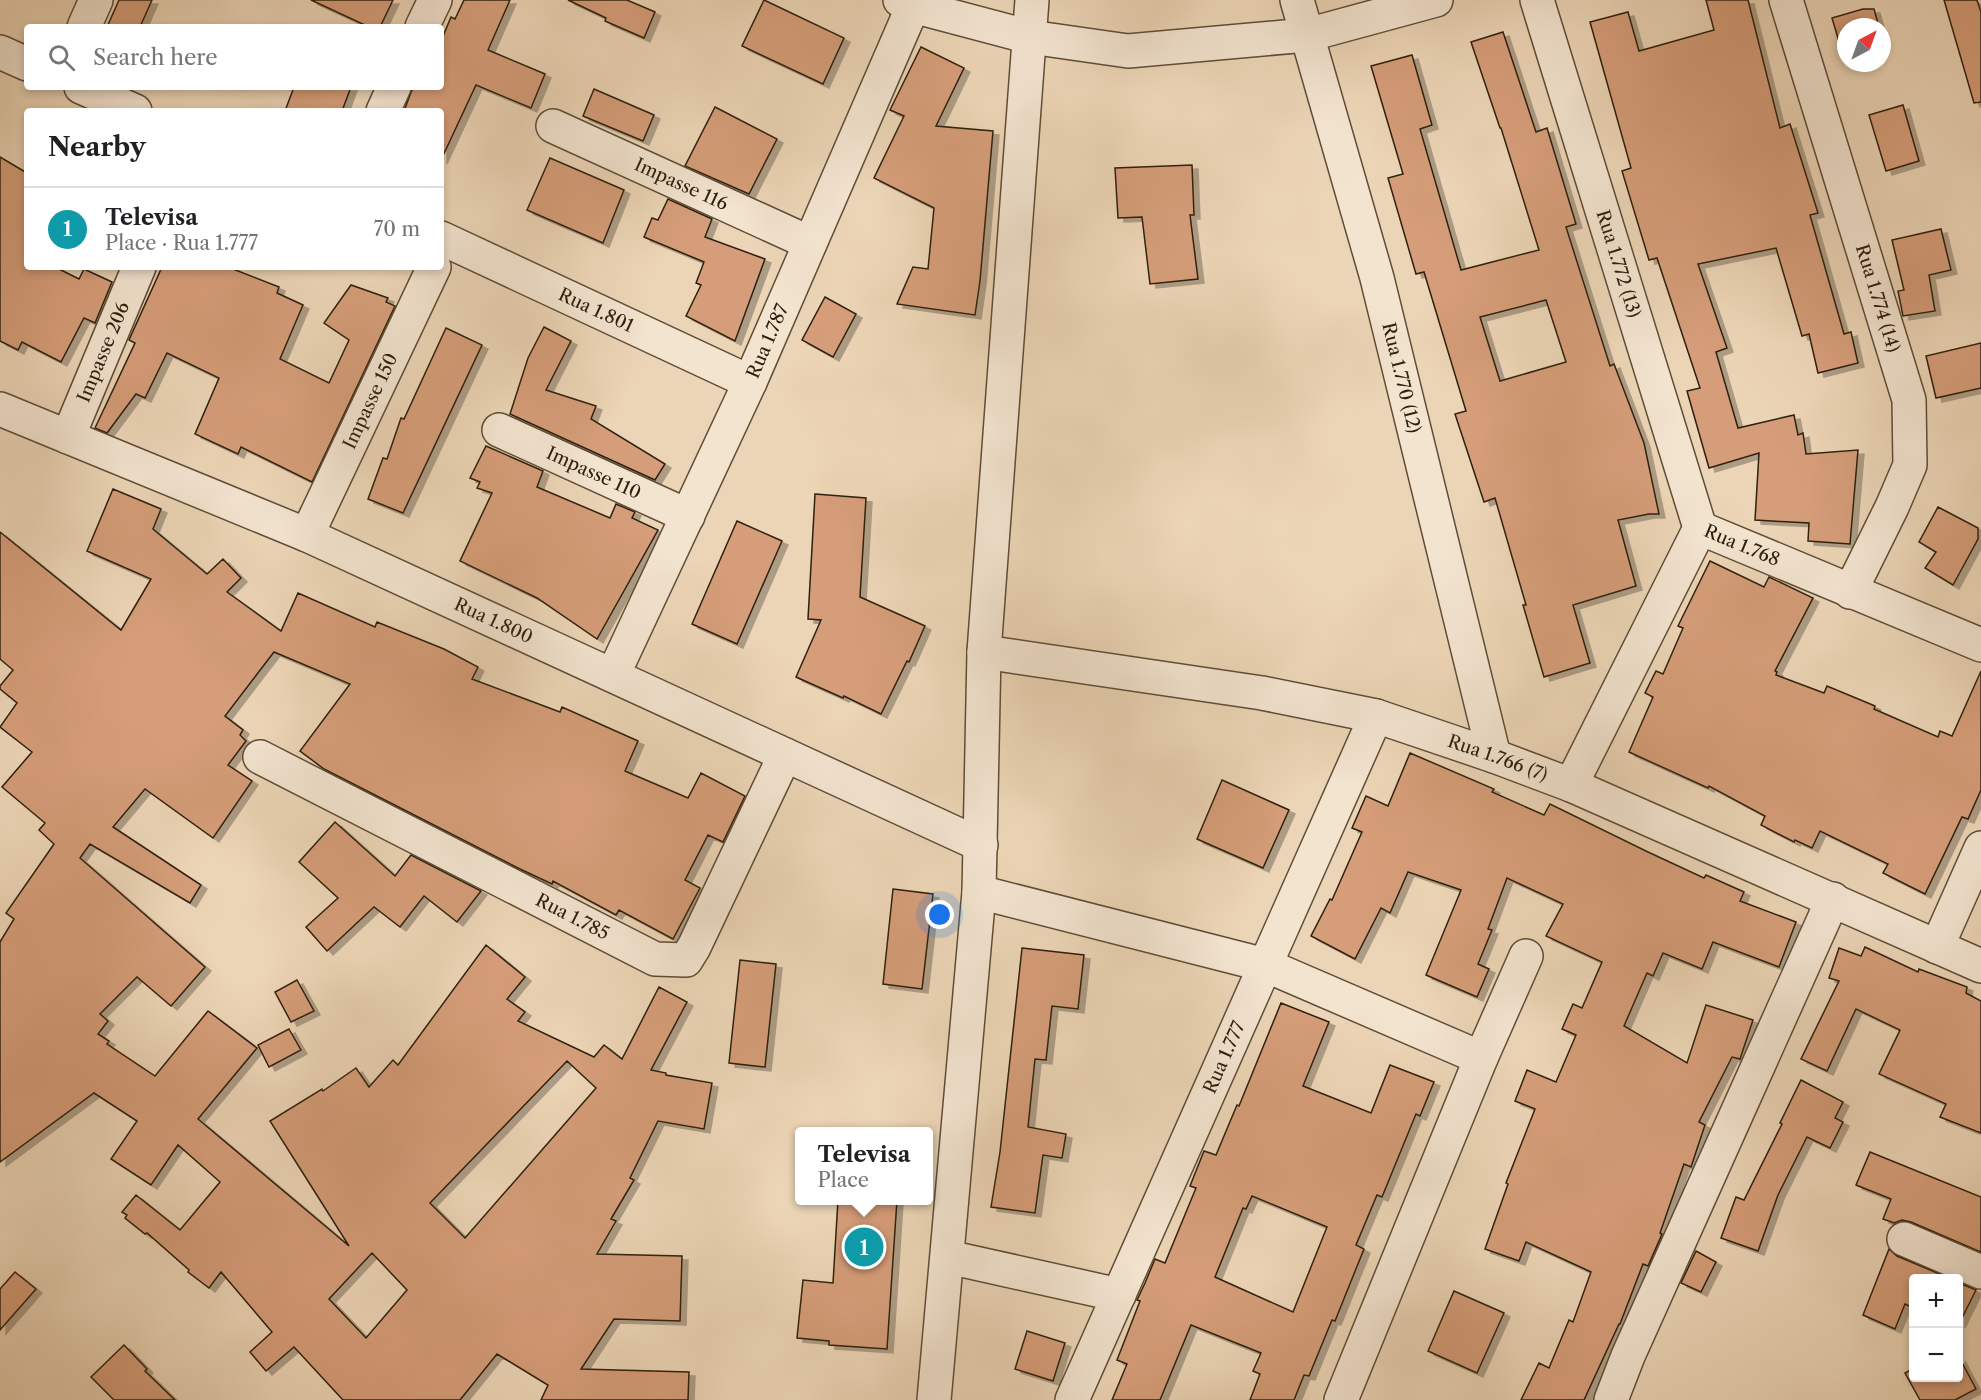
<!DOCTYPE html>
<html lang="en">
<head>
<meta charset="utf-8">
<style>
	:root { --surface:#fff; --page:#f6f6f6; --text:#202124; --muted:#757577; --line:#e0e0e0; --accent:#8f2418 }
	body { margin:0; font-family:"Libre Caslon Text",serif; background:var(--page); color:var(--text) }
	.controls { position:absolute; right:18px; bottom:18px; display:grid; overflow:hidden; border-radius:6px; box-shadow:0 3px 9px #0003 }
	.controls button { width:54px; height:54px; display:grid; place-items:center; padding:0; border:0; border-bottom:2px solid var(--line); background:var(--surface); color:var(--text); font:30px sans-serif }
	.compass { position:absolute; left:1837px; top:18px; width:54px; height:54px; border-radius:50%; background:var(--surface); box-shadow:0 3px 9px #0003; rotate:41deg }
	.you { position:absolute; left:940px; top:915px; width:21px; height:21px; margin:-15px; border:4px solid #fff; border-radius:50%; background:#1a73e8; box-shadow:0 0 0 9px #1a73e833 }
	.badge { display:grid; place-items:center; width:39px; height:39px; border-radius:50%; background:var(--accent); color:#fff; font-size:20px; font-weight:700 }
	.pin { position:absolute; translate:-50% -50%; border:3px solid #fff; box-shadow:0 2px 6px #0006 }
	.popup { position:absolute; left:795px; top:1127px; width:138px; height:78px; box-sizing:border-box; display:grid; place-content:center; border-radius:6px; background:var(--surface); filter:drop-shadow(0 2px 4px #0005); font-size:20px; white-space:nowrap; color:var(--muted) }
	.popup b { font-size:22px; color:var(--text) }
	.popup::after { content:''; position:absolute; left:50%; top:100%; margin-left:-12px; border:12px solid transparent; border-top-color:var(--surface) }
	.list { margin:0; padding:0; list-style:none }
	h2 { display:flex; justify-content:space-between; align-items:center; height:78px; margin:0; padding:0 24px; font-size:26px }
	h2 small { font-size:20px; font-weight:400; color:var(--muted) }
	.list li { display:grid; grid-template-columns:39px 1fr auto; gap:18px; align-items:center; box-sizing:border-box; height:84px; padding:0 24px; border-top:2px solid var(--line) }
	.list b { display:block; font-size:22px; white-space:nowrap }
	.list p { margin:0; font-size:20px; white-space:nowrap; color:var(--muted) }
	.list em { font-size:20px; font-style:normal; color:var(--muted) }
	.icon { flex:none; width:33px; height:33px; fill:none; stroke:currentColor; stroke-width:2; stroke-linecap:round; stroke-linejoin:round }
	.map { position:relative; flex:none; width:1981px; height:1400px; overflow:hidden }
	.search { position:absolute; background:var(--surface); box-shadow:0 3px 9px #0003; left:24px; top:24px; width:420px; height:66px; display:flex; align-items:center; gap:15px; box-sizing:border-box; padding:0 21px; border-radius:6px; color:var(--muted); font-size:22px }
	.panel { position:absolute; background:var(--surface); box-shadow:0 3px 9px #0003; left:24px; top:108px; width:420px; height:162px; border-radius:6px }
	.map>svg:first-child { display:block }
	.building { fill:#d59d79; stroke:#2e200d; stroke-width:1.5; fill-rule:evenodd; filter:url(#shadow) }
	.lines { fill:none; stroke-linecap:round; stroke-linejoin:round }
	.minor-casing { stroke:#5e4d37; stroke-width:36 }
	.tertiary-casing { stroke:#5e4d37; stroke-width:36 }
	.minor { stroke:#f3e4d0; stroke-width:33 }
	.tertiary { stroke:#f3e4d0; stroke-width:33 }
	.labels { text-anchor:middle; stroke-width:5; stroke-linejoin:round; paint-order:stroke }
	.street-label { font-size:18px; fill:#2e200d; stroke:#f3e4d0 }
</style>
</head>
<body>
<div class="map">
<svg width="1981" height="1400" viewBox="0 0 1981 1400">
	<defs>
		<filter id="shadow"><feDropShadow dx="6" dy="4" stdDeviation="0" flood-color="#0004"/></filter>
	</defs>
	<rect width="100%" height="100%" fill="#ecd5b6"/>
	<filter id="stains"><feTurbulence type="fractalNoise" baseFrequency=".00333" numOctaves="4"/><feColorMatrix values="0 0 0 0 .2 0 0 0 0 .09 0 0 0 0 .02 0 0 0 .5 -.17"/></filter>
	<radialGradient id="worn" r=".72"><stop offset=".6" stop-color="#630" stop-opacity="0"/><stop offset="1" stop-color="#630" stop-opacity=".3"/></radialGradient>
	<!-- building -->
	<g class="building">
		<polygon points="119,0 152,0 140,27 107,27"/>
		<polygon points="311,0 393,0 380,27 369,27"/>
		<polygon points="464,0 510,0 488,50 545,74 531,108 476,85 441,160 441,111 404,111 413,87 441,87 441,41 451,17 455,19"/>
		<polygon points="568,0 627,0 655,12 644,38 605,21 606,18"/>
		<polygon points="764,0 844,38 823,84 742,46"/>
		<polygon points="1706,0 1748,0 1780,128 1790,124 1818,213 1810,215 1844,334 1851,332 1858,363 1818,373 1809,334 1802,336 1776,248 1698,264 1727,348 1716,352 1738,428 1794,415 1798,435 1803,433 1806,454 1858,450 1850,544 1808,541 1809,523 1755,520 1759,453 1709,468 1687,391 1700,388 1657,258 1649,260 1622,171 1631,168 1590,22 1628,12 1639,51 1714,30"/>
		<polygon points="1944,0 1977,0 1981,12 1981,102 1974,103"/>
		<polygon points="1863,9 1874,9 1879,27 1846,27 1845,62 1832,18"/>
		<path d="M1503 32 1536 132 1547 128 1576 224 1566 227 1610 366 1614 364 1644 443 1659 514H1649L1618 520 1636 586 1573 605 1590 663 1544 677 1523 605H1526L1495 498 1484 502 1455 414 1466 411 1424 272 1416 274 1388 178 1403 174 1371 66 1412 55 1432 125 1420 129 1461 270 1539 250 1501 128H1500L1471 42ZM1546 300 1566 362 1500 381 1480 317Z"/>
		<polygon points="921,47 964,68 936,126 993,131 980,281 975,315 897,304 913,267 928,269 934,208 874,178 904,116 890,110"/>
		<polygon points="294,87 351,87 342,111 285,111"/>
		<polygon points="594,89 654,115 643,141 583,116"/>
		<polygon points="1903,105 1919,161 1886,171 1869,115"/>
		<polygon points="715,107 777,139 749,194 685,166"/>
		<polygon points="0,157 27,173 27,267 55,267 79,279 84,269 112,282 95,323 84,318 61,362 22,342 18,350 0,341"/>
		<polygon points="550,158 624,190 603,243 527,210"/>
		<polygon points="1192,165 1194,215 1190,215 1198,279 1150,284 1142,217 1118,218 1115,168"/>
		<polygon points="668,199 712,219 705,237 765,259 735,341 686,316 701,285 696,283 704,262 644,237 652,218 658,220"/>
		<polygon points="1941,229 1951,270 1929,275 1935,311 1903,316 1898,291 1904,290 1892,240"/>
		<polygon points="162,267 228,267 279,287 277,293 303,305 280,359 329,383 349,340 324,323 351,285 388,298 386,302 395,306 312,482 241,447 238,454 195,434 219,378 167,353 145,398 136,394 107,433 95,428 135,343 129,340"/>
		<polygon points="825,297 856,314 833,357 802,340"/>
		<polygon points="544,327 571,341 546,390 596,406 591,419 665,464 655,480 510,414 528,358"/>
		<polygon points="446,328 482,345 403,513 368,499 383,458 387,459 401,418 404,419"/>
		<polygon points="1981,343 1981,388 1936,398 1926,356"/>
		<polygon points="486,446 543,471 537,487 610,518 616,504 635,512 632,518 658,530 597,639 537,598 460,561 492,493 477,488 480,482 470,478"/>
		<path d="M113 489 161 509 153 529 207 574 223 559 241 578 227 592 281 631 298 593 375 627 377 622 444 649 478 667 472 679 560 712 562 707 638 741 625 771 688 798 701 773 745 796 723 842 708 835 685 880 700 888 673 939 619 910 616 915 553 881 552 884 520 869 324 769 300 751 350 684 274 652 225 716 243 730 240 735 246 741 228 765 252 781 213 838 145 789 113 827 201 885 190 903 90 844 80 858 205 967 171 1006 137 977 100 1014 108 1021 98 1034 109 1041 107 1044 155 1076 208 1011 257 1048 198 1119 349 1246 270 1121 322 1089 323 1091 356 1068 369 1087 393 1060 398 1065 486 945 525 977 507 999 525 1012 518 1021 594 1057 604 1045 622 1059 659 987 687 1002 651 1070 666 1073V1075L712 1083 704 1129 658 1121 630 1178 634 1180 611 1219 616 1221 597 1254 682 1256 680 1321 614 1319 581 1369 689 1372 688 1400H541L548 1385 497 1354 460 1400H343L294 1347 266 1371 250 1352 272 1332 221 1272 209 1288 188 1272 189 1270 147 1233 145 1234 125 1218 127 1215 122 1212 136 1195 180 1230 220 1182 178 1145 151 1185 111 1159 137 1121 94 1093 0 1162V942L14 919 6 913 54 844 39 830 45 823 2 787 32 752 0 727 17 703 0 689V686L13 670 0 659V532L121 630 151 579 87 551ZM567 1061 596 1088 465 1238 430 1203ZM372 1253 407 1290 366 1338 329 1299Z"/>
		<polygon points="815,494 866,498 860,597 925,626 909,662 907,661 881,714 844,696 843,698 796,677 821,620 808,619"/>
		<polygon points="1938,507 1978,528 1978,539 1953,585 1925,568 1936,552 1919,542"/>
		<polygon points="737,521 782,541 737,644 692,624"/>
		<polygon points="1710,561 1764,587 1769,577 1813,598 1775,671 1777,672 1776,675 1824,693 1827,686 1875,706 1874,709 1938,737 1940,731 1952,736 1981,671 1981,790 1968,819 1962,817 1925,894 1883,873 1888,864 1820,831 1812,848 1795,840 1794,842 1761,825 1765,816 1709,786 1708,788 1629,752 1653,697 1645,693 1656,671 1663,674 1683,628 1678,626"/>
		<polygon points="1410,753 1494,789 1492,792 1544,815 1550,804 1648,852 1704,878 1706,875 1744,892 1740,901 1796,922 1779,967 1713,942 1702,969 1663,953 1653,976 1647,973 1624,1026 1687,1063 1706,1005 1753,1020 1740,1059 1732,1057 1699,1122 1705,1125 1691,1167 1684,1164 1660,1233 1662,1234 1648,1266 1643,1264 1620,1324 1619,1324 1584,1400 1521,1400 1539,1363 1549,1368 1569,1320 1573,1322 1591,1272 1526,1242 1519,1261 1485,1249 1508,1184 1506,1183 1535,1109 1515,1101 1527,1070 1556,1082 1576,1035 1562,1029 1573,1004 1582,1008 1602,962 1546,936 1563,904 1507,878 1488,929 1492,930 1478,964 1489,969 1477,997 1426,975 1461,890 1408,872 1390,913 1381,908 1355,959 1311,936 1330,899 1332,900 1362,832 1352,828 1366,796 1388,806"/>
		<polygon points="1222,780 1289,810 1263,868 1197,839"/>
		<polygon points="335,822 395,876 411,855 481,891 457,922 424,896 400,927 374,907 327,951 306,927 338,898 299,862"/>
		<polygon points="893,889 933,894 922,989 883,984"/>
		<polygon points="1865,947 1918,972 1919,969 1967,987 1966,993 1981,1001 1981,1133 1940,1117 1946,1104 1879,1074 1900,1030 1856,1009 1827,1071 1801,1059 1839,981 1829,978 1839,948 1861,956"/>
		<polygon points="1022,948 1084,955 1078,1009 1052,1006 1046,1060 1035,1059 1028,1127 1066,1134 1062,1158 1043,1155 1035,1213 991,1207 1000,1152"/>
		<polygon points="740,960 776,964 765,1067 729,1063"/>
		<polygon points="297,980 314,1011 291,1022 275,992"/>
		<path d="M1281 1003 1329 1022 1303 1086 1371 1113 1390 1065 1434 1082 1420 1116 1416 1114 1382 1197 1377 1195 1356 1245 1364 1249 1335 1321 1332 1320 1309 1376 1304 1375 1294 1400H1250L1260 1374 1253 1371 1261 1353 1191 1325 1160 1400H1112L1127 1364 1117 1360 1140 1301 1137 1300 1145 1283 1155 1259 1165 1263 1196 1188 1190 1186 1204 1151 1216 1155 1237 1105 1239 1106ZM1252 1196 1327 1227 1293 1312 1215 1277 1243 1208 1246 1209Z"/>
		<polygon points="289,1029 301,1050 269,1067 258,1045"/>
		<polygon points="1801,1080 1843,1102 1835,1118 1843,1122 1830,1148 1807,1137 1778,1195 1758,1251 1721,1238 1736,1197 1744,1200 1782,1124 1780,1123"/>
		<polygon points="1870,1152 1981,1197 1981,1252 1911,1222 1902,1220 1894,1223 1883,1219 1891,1199 1856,1185"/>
		<polygon points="838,1200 897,1200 887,1349 829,1345 829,1341 797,1338 803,1280 833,1283"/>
		<polygon points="1889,1249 1897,1256 1949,1278 1914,1278 1914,1308 1905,1304 1895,1329 1863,1315"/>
		<polygon points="1696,1251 1716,1262 1701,1292 1681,1283"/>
		<polygon points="15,1272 36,1289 0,1330 0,1289"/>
		<polygon points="1959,1283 1976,1290 1959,1324"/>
		<polygon points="1454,1291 1504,1313 1477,1373 1428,1351"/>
		<polygon points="1027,1331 1065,1343 1053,1381 1015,1369"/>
		<polygon points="124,1345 147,1369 145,1371 175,1400 114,1400 91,1377"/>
		<polygon points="1959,1357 1976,1389 1955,1400 1920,1400 1905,1373 1914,1368 1914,1377 1959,1377"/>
	</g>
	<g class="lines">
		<defs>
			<g id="minor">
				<polyline points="900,0 913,6 1030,37 1128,51 1307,35 1436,0"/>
				<path id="s1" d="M1297 0 1377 278 1494 756"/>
				<path id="s2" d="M1537 0 1700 528"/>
				<path id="s3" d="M1786 0 1909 400 1910 465 1892 507 1850 592"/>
				<polyline points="84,27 96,0"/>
				<polyline points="422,27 435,0"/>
				<polyline points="0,52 27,64"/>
				<polyline points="81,87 135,111"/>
				<polyline points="383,111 394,87"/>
				<path id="s4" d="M553 126 810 243"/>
				<path id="s5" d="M441 238 750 382"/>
				<path id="s6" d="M0 409 307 535 981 845"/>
				<path id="s7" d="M499 430 688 516"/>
				<path id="s8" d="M68 437 139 267"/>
				<path id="s9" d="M307 535 434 267"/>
				<path id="s10" d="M984 652 1262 693 1376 716 1494 756 1571 785 1981 966"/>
				<path id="s11" d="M613 675 750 382 913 6"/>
				<path id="s12" d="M260 757 655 959 686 960 694 947 785 755"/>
				<path id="s13" d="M1571 785 1700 528 1981 645"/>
				<polyline points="979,892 1265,965 1481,1058"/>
				<polyline points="1937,947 1981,848"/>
				<polyline points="1904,1239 1981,1272"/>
				<polyline points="948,1257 1119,1295"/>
				<path id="s14" d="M1072 1400 1376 716"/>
				<polyline points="1341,1400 1481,1058 1526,956"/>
				<polyline points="1611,1400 1628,1356 1833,899"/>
			</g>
			<polyline id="tertiary" points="934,1400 979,892 984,652 1032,0"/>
		</defs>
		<!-- minor casing -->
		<use href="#minor" class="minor-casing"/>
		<!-- tertiary casing -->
		<use href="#tertiary" class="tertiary-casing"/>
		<!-- minor -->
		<use href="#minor" class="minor"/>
		<!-- tertiary -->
		<use href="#tertiary" class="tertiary"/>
	</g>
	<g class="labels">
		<!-- street labels -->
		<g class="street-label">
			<text dy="6" stroke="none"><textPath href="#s4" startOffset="141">Impasse 116</textPath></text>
			<text dy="6" stroke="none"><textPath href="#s2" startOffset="276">Rua 1.772 (13)</textPath></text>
			<text dy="6" stroke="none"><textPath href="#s3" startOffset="312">Rua 1.774 (14)</textPath></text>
			<text dy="6" stroke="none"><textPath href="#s5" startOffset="171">Rua 1.801</textPath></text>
			<text dy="6" stroke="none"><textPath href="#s11" startOffset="368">Rua 1.787</textPath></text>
			<text dy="6" stroke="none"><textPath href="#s8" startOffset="92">Impasse 206</textPath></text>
			<text dy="6" stroke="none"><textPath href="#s1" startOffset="392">Rua 1.770 (12)</textPath></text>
			<text dy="6" stroke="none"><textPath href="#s9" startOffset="148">Impasse 150</textPath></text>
			<text dy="6" stroke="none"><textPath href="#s7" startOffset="104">Impasse 110</textPath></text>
			<text dy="6" stroke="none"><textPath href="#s13" startOffset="333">Rua 1.768</textPath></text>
			<text dy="6" stroke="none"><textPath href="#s6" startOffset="537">Rua 1.800</textPath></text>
			<text dy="6" stroke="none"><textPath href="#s10" startOffset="526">Rua 1.766 (7)</textPath></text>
			<text dy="6" stroke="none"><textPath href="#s12" startOffset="351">Rua 1.785</textPath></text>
			<text dy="6" stroke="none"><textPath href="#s14" startOffset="375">Rua 1.777</textPath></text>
		</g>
	</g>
	<rect width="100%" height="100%" filter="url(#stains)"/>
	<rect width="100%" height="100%" fill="url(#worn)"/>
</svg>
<div class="controls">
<button>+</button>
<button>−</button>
</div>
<svg class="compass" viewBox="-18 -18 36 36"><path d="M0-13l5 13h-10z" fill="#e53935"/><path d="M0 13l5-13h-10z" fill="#757577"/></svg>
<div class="you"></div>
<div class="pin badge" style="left:864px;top:1247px;background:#0f9aa8">1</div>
<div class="popup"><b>Televisa</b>Place</div>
<div class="search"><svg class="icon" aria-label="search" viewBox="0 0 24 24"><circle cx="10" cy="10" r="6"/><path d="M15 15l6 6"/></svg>Search here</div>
<section class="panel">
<h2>Nearby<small></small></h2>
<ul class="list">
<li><span class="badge" style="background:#0f9aa8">1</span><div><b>Televisa</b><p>Place · Rua 1.777</p></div><em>70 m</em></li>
</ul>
</section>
</div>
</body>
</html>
